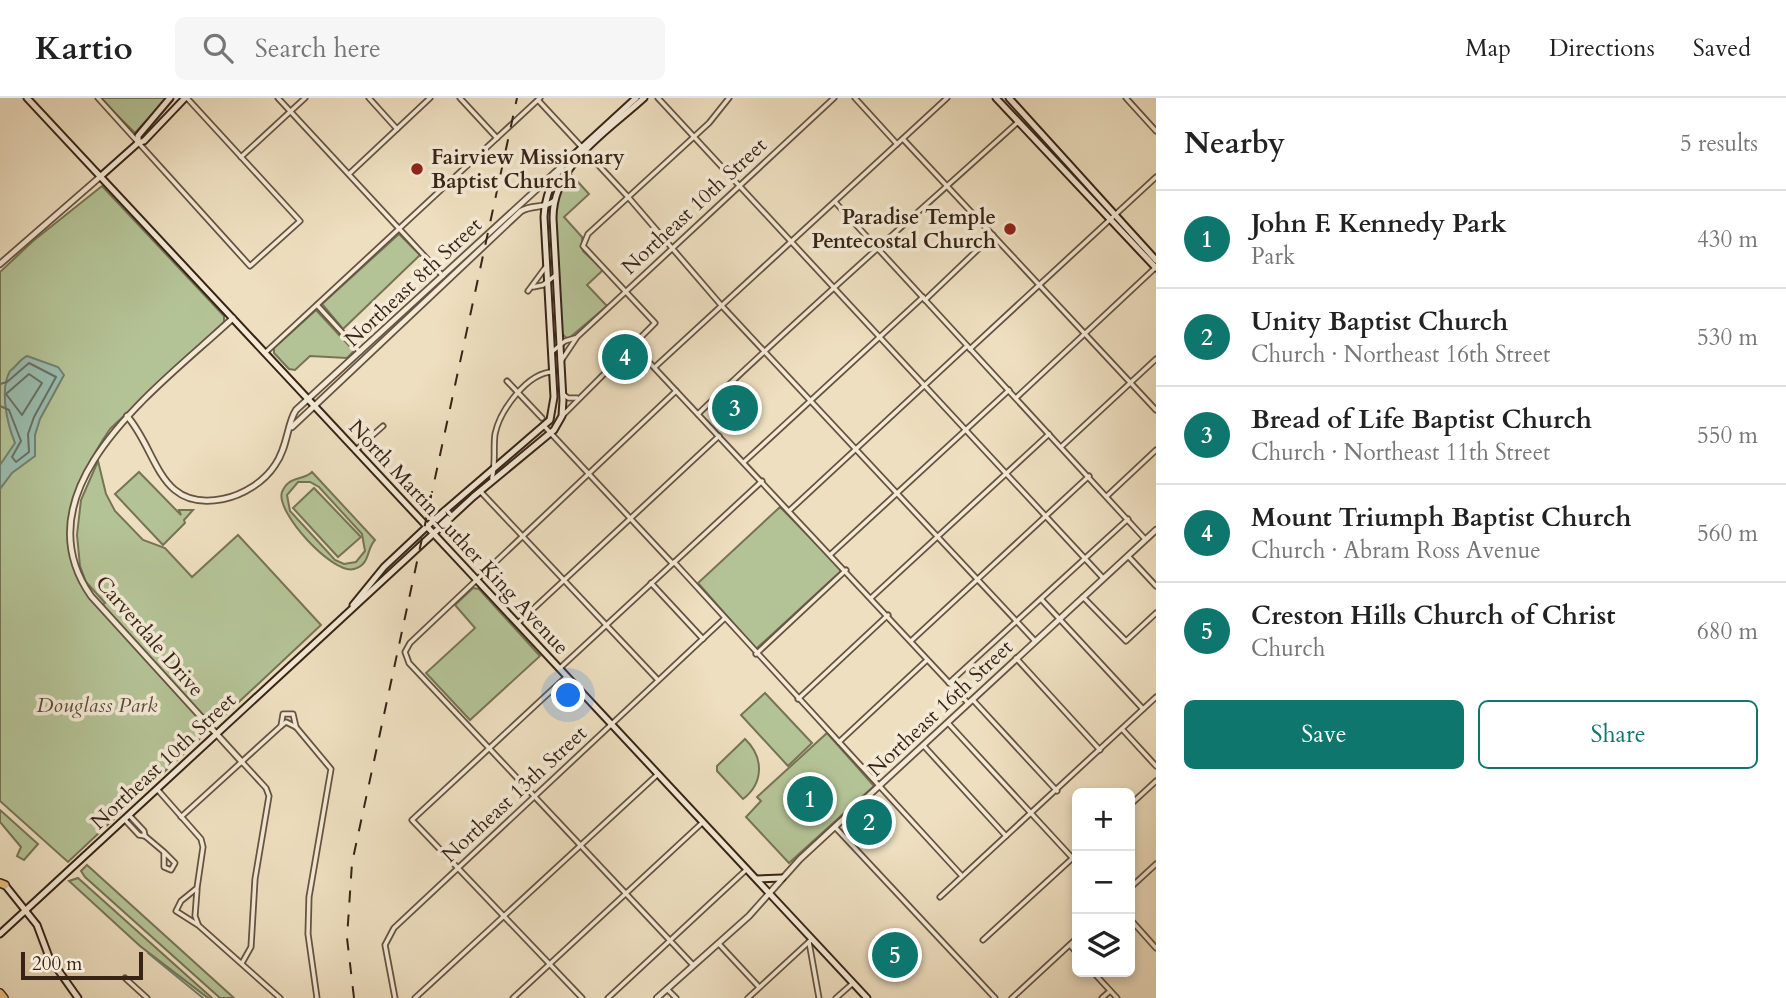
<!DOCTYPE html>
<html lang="en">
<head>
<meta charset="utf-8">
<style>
	:root { --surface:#fff; --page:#f6f6f6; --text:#222; --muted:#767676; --line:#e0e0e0; --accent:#0f766e }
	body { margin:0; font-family:Cardo,serif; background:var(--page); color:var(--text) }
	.controls { position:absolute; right:21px; bottom:21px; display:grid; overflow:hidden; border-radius:10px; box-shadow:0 4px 10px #0003 }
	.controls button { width:63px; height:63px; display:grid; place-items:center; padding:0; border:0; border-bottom:2px solid var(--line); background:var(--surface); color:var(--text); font:35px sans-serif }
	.scale { position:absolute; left:21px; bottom:18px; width:122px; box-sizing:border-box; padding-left:7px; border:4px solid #372417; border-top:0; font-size:19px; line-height:24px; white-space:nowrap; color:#372417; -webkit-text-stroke:5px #f4ead6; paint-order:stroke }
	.you { position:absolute; left:569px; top:598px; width:24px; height:24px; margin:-18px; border:5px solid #fff; border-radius:50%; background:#1a73e8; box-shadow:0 0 0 10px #1a73e833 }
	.badge { display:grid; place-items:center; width:46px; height:46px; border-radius:50%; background:var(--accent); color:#fff; font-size:23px; font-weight:700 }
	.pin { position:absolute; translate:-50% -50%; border:4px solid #fff; box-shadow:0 2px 7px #0006 }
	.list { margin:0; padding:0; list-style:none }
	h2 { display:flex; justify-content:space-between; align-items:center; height:91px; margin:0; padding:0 28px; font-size:30px }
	h2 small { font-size:23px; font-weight:400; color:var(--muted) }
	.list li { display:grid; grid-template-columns:46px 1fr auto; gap:21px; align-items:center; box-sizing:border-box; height:98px; padding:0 28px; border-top:2px solid var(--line) }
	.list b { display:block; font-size:26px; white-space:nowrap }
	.list p { margin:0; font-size:23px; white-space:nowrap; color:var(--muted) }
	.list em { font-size:23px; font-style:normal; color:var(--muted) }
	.actions { display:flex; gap:14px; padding:21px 28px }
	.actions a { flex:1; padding:16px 0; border:2px solid var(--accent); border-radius:10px; text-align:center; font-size:24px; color:var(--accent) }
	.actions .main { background:var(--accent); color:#fff }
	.icon { flex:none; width:38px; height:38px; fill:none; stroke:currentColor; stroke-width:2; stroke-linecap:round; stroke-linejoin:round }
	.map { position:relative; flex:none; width:1156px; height:900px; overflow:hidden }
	header { display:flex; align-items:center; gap:42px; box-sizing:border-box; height:98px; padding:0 35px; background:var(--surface); border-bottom:2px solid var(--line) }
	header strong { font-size:33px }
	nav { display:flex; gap:38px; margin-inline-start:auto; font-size:24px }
	.search { width:490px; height:63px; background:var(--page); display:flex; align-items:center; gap:18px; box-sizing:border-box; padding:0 24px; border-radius:10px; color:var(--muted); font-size:26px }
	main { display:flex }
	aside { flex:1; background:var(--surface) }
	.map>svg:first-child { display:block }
	.green { fill:#b4c396; stroke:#767456; stroke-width:2; fill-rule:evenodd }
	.water { fill:#9abdaf; stroke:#728072; stroke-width:2 }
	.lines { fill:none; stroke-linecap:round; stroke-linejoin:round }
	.shore { stroke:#687063; stroke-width:2 }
	.stream { stroke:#728072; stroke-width:2 }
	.minor-casing { stroke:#655341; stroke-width:7 }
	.tertiary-casing { stroke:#655341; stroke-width:8 }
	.secondary-casing { stroke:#372417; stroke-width:9 }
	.motorway-casing { stroke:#372417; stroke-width:10 }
	.minor { stroke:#f4ead6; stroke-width:3.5 }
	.tertiary { stroke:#f4ead6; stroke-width:4.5 }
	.secondary { stroke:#f4ead6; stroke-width:5 }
	.motorway { stroke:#e7c080; stroke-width:7 }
	.rail { stroke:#372417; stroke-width:2; stroke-dasharray:12 12; stroke-linecap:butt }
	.poi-dot { fill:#8f2418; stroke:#f4ead6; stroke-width:2.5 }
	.labels { text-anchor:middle; stroke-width:7; stroke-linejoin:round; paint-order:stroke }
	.poi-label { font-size:21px; font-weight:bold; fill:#372417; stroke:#f4ead6; text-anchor:start }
	.street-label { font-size:21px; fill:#372417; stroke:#f4ead6 }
	.park-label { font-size:21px; font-style:italic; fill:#564c37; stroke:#f4ead6 }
</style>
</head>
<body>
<header>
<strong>Kartio</strong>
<div class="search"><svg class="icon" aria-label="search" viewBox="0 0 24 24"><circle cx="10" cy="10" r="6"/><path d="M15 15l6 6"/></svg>Search here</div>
<nav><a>Map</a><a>Directions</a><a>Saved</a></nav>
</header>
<main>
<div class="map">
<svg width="1156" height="900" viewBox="0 0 1156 900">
	<rect width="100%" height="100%" fill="#eedfc0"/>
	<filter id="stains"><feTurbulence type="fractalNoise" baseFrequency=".00286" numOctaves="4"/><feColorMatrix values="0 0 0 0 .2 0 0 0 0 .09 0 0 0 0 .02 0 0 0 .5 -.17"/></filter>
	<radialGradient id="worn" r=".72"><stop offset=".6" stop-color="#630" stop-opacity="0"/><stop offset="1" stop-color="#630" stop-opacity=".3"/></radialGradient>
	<!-- green -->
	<g class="green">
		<polygon points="100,0 167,0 135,35"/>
		<polygon points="569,74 589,96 564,119 582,139 583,153 603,172 587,187 607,208 568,241 562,236 555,120 557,101"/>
		<path d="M102 88 224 218V224L110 331C74 383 46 459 99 510L105 505 86 484 80 468 77 437 81 402 98 363 106 396 115 413 143 442 165 450 192 479 238 437 321 527 68 764 0 703V174L33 143Z"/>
		<polygon points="399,136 420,157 343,231 322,206"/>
		<polygon points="316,212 354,253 347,260 310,258 295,272 289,271 274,255 274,250"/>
		<polygon points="139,374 181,417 179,412 193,412 184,422 185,425 163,447 115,396"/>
		<path d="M312 374 375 442C366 451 371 466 354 471 333 477 275 414 282 394 289 377 303 383 312 374ZM298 384H310L319 389 362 436 365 453 356 464 344 466 335 462 290 413 287 397Z"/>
		<polygon points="314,390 361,439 338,459 293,410"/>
		<polygon points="780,409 842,472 756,551 698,485"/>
		<polygon points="473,490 479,491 540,558 470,622 426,575 475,530 455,507"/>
		<polygon points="765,595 812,645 788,668 741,617"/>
		<polygon points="827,635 874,688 789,765 746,719 761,703 757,699"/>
		<path d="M745 641C764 659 764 685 743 701L717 673V668Z"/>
		<polygon points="0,712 38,746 24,762 17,758 21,749 0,724"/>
		<polygon points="87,767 234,900 220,900 85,779 81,773"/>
		<polygon points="78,780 212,900 208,900 140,848 69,783"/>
	</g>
	<!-- water -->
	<path class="water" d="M27 258 58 269 64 277 40 321 35 337V358L12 375 0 391V367L15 345C6 323 0 290 10 273 17 268 19 262 27 258Z"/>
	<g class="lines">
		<!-- shore -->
		<g class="shore">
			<polygon points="29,276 42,285 22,317 6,296"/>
			<polyline points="0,286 7,284 29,265 56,279 34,319 28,336 29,354 16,364 12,359 21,343 9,312 0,308"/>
		</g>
		<!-- stream -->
		<polyline class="stream" points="148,855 203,900"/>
		<defs>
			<g id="minor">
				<polyline points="98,0 250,168 300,123 187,0"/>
				<polyline points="278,0 443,178"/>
				<polyline points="369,0 397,31"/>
				<polyline points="460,0 497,40"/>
				<polyline points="658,0 1103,480"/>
				<polyline points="729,0 709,25 588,136 583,148 655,225 633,247 968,605"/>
				<polyline points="855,0 897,46"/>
				<polyline points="1126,0 1156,33"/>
				<polyline points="538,2 629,100 721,207 1035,543"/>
				<polyline points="903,41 1156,312"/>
				<polyline points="241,59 305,0"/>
				<polyline points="349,76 430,0"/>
				<polyline points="835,104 1145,441"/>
				<polyline points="533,189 543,187 556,177"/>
				<polyline points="528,193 545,170"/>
				<polyline points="925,202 993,137"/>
				<polyline points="317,207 360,254"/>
				<polyline points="970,251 1156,79"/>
				<polyline points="553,253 565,243 575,240"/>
				<polyline points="266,254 540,0"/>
				<polyline points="561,263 577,239 834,0"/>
				<polyline points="655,269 947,0"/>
				<polyline points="507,283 542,320"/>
				<polyline points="676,293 410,545 405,554 409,565 693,867"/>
				<polyline points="563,296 568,300 577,300"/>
				<polyline points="1016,300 1155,170"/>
				<path d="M698 316C802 216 911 121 1018 24"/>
				<polyline points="563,317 633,247"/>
				<polyline points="545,329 672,465"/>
				<polyline points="1061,349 1156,261"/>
				<polyline points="356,352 383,328"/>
				<polyline points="744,364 923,199"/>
				<path d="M492 380C496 366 493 350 495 336 500 312 528 274 553 274"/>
				<polyline points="480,393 658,582"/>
				<polyline points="1107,398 1156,352"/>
				<polyline points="789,413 967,248"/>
				<polyline points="831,456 1009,292"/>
				<polyline points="1128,458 1156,488"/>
				<polyline points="674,464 962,778"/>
				<polyline points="651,485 703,541"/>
				<polyline points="1083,499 1126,543 1156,515"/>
				<polyline points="871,500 1049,336"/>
				<polyline points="1041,501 1143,611"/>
				<polyline points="518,525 719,338"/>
				<polyline points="911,543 1089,378"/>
				<polyline points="756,556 846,472"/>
				<polyline points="1016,560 1100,652"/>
				<polyline points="560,570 762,383"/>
				<polyline points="567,578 412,722 582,900"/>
				<polyline points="949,585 1128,421"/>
				<polyline points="798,601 888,517"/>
				<polyline points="973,602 1057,693"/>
				<polyline points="948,625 1077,765"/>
				<polyline points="281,628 286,624 296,629"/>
				<polyline points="1122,631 1156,668"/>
				<polyline points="839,644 927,562"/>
				<polyline points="923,647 1006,738"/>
				<polyline points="242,664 266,690 269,698 255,781 251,849 242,865"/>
				<polyline points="157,691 201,741 203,749 197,790 181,803 176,813 198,827 280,900"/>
				<polyline points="1130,707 1156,683"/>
				<polyline points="181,719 281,628 283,616 293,616 296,629 331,671 309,799 308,836 317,900"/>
				<polyline points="125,722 139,737 145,738 144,733 129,717"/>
				<polyline points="835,729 995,900"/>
				<polyline points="145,738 164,754 164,769 171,772 175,765 164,754"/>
				<polyline points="1130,790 1156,766"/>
				<polyline points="197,792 195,818 198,826"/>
				<polyline points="940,799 1156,599"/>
				<polyline points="1130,821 1156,850"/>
				<polyline points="983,842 1077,756"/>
				<polyline points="809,844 819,900"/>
				<polyline points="719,846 759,889"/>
				<polyline points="1070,847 1077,855"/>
				<polyline points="1093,874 1117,900"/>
				<polyline points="125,880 147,900"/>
				<polyline points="667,891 676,900"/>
				<polyline points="395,900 385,847 394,830 725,520"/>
				<polyline points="415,900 658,676"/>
				<polyline points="513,900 703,724"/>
				<polyline points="608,900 747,771"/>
				<polyline points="748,900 812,841"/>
				<polyline points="836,900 853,885"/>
				<polyline points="1012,900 1077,840"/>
				<polyline points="1102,900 1110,893"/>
			</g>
			<g id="tertiary">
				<polyline points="0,166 101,78"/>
				<path d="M233 220C164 285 15 389 91 498L242 664"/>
				<path d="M127 318C158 353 158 414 223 401 243 397 264 384 275 367 288 349 287 325 296 312L561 69"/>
				<path d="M292 329 521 113C533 106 544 111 554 103"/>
				<polyline points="657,900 749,818 800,761 1156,432"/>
			</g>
			<g id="secondary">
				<polyline points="27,0 867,900"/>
				<polyline points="996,0 1156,170"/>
				<polyline points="1009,0 1156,162"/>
				<polyline points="138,45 138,38 170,0"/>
				<polyline points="101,78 138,45 144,43 185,0"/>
				<path d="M353 507 384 469 434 422 550 322 554 299 544 119C545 99 552 81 564 66L636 0"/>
				<polyline points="757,781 782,780"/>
				<polyline points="5,787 37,827 49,859 78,900"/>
				<path d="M0 836 473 399 554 332 562 318 563 302 553 120C553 66 608 33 644 0"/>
			</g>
			<g id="motorway">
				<polyline points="0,785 5,787"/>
				<polyline points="0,895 4,900"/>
			</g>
		</defs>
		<!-- minor casing -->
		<use href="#minor" class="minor-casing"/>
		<!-- tertiary casing -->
		<use href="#tertiary" class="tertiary-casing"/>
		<!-- secondary casing -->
		<use href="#secondary" class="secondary-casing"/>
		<!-- motorway casing -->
		<use href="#motorway" class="motorway-casing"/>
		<!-- minor -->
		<use href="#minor" class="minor"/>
		<!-- tertiary -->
		<use href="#tertiary" class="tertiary"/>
		<!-- secondary -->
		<use href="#secondary" class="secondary"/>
		<!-- motorway -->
		<use href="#motorway" class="motorway"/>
		<!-- rail -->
		<polyline class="rail" points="354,900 347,840 352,765 517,0"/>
	</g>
	<!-- markers -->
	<g class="poi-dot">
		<circle cx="417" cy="71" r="7"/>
		<circle cx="1010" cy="131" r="7"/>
	</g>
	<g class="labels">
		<!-- poi labels -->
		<g class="poi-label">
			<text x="431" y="66">Fairview Missionary<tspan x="431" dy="24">Baptist Church</tspan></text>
			<text x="996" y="126" text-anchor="end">Paradise Temple<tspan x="996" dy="24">Pentecostal Church</tspan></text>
		</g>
		<!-- street labels -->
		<g class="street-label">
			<text transform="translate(694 108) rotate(-43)" y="7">Northeast 10th Street</text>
			<text transform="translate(413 184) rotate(-43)" y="7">Northeast 8th Street</text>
			<text transform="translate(459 439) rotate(47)" y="7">North Martin Luther King Avenue</text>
			<text transform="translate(150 538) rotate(49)" y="7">Carverdale Drive</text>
			<text transform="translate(940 610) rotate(-43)" y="7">Northeast 16th Street</text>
			<text transform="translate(163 663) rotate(-43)" y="7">Northeast 10th Street</text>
			<text transform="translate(514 696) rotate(-43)" y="7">Northeast 13th Street</text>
		</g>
		<!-- park labels -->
		<g class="park-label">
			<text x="97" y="614">Douglass Park</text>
		</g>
	</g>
	<rect width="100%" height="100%" filter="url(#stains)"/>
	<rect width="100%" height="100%" fill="url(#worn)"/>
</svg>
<div class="controls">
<button>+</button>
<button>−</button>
<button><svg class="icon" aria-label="layers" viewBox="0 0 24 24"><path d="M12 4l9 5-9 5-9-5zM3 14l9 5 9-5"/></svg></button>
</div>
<div class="scale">200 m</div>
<div class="you"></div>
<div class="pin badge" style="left:810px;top:701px">1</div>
<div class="pin badge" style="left:869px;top:724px">2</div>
<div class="pin badge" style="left:735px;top:310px">3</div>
<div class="pin badge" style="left:625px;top:259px">4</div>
<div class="pin badge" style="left:895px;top:857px">5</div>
</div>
<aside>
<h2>Nearby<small>5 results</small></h2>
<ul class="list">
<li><span class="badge">1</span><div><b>John F. Kennedy Park</b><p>Park</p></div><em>430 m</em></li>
<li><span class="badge">2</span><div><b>Unity Baptist Church</b><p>Church · Northeast 16th Street</p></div><em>530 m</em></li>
<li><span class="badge">3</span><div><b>Bread of Life Baptist Church</b><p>Church · Northeast 11th Street</p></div><em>550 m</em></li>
<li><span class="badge">4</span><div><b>Mount Triumph Baptist Church</b><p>Church · Abram Ross Avenue</p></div><em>560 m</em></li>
<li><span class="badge">5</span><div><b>Creston Hills Church of Christ</b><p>Church</p></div><em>680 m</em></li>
</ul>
<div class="actions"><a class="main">Save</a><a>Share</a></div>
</aside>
</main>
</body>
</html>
